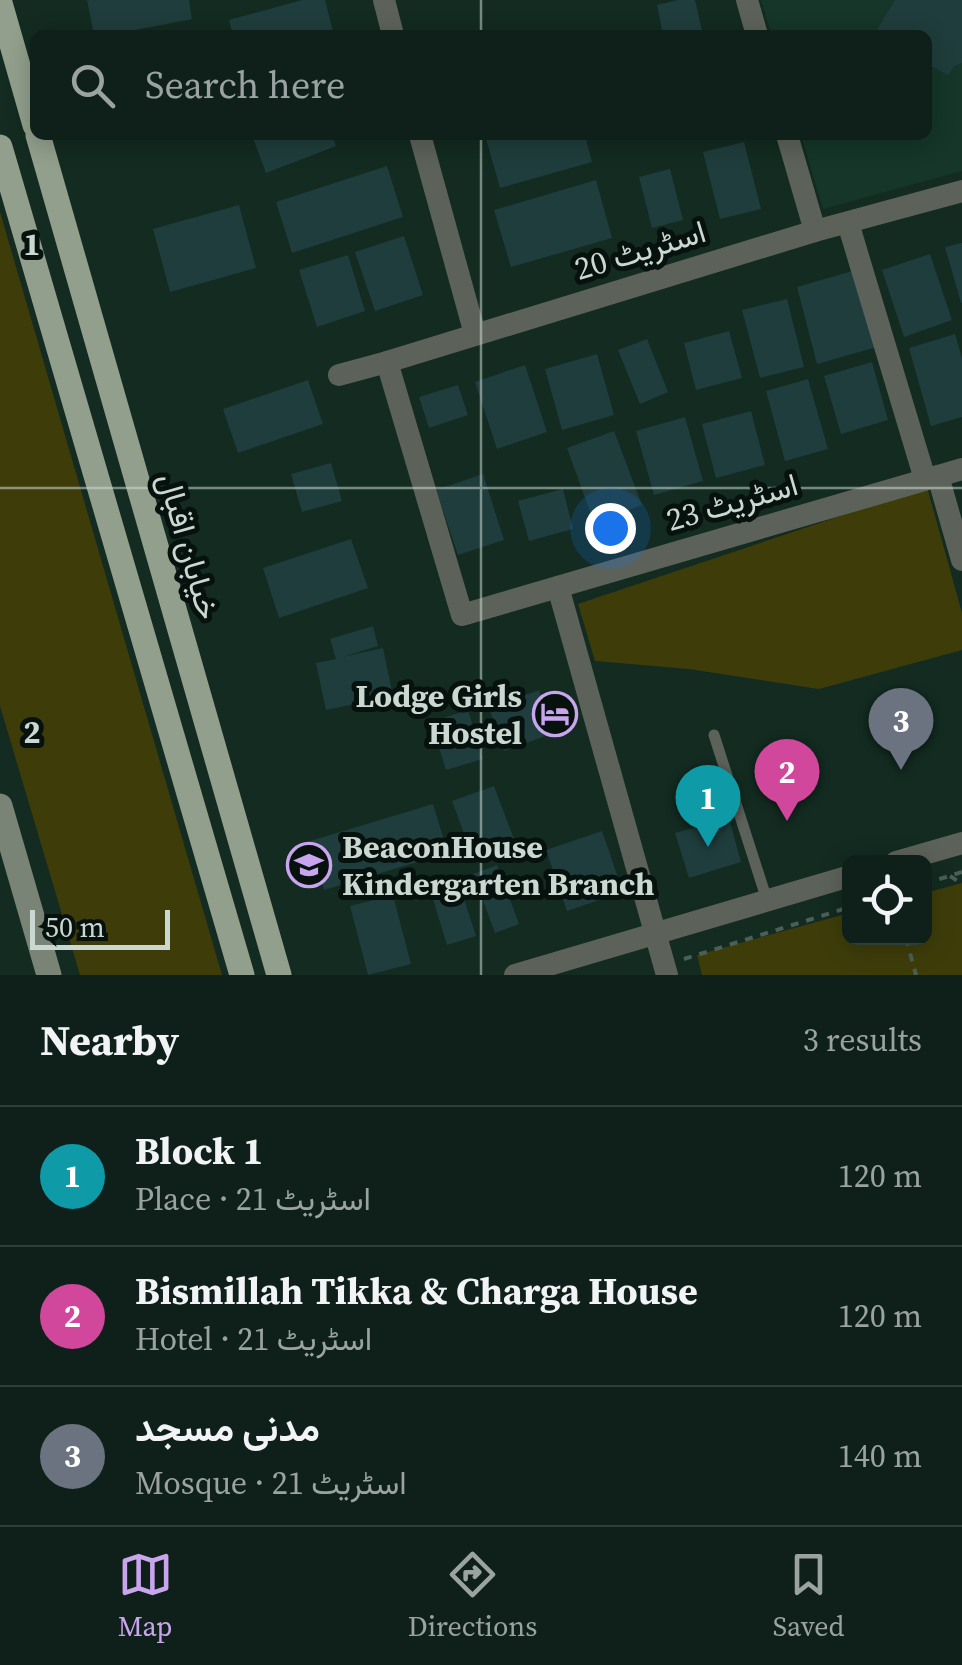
<!DOCTYPE html>
<html lang="en">
<head>
<meta charset="utf-8">
<style>
	:root { --surface:#0e2019; --page:#1c2d26; --text:#f1f3f6; --muted:#9ba3a2; --line:#2e3e38; --accent:#c9a5ee }
	body { margin:0; font-family:"Source Serif 4",Vazirmatn,serif; background:var(--page); color:var(--text) }
	.controls { position:absolute; right:30px; bottom:30px; display:grid; overflow:hidden; border-radius:15px; box-shadow:0 5px 25px #0003 }
	.controls button { width:90px; height:90px; display:grid; place-items:center; padding:0; border:0; border-bottom:2px solid var(--line); background:var(--surface); color:var(--text); font:50px sans-serif }
	.scale { position:absolute; left:30px; bottom:25px; width:140px; box-sizing:border-box; padding-left:10px; border:5px solid #cad8d1; border-top:0; font-size:28px; line-height:35px; white-space:nowrap; color:#cad8d1; -webkit-text-stroke:8px #07110d; paint-order:stroke }
	.you { position:absolute; left:610px; top:528px; width:35px; height:35px; margin:-25px; border:8px solid #fff; border-radius:50%; background:#1a73e8; box-shadow:0 0 0 15px #1a73e833 }
	.badge { display:grid; place-items:center; width:65px; height:65px; border-radius:50%; background:var(--accent); color:#fff; font-size:32px; font-weight:700 }
	.pin { position:absolute; translate:-50% -82px; filter:drop-shadow(0 2px 5px #0008) }
	.pin::after { content:''; position:absolute; top:52px; width:35px; height:30px; background:inherit; clip-path:polygon(0 0,100% 0,50% 100%) }
	.list { margin:0; padding:0; list-style:none }
	h2 { display:flex; justify-content:space-between; align-items:center; height:130px; margin:0; padding:0 40px; font-size:42px }
	h2 small { font-size:32px; font-weight:400; color:var(--muted) }
	.list li { display:grid; grid-template-columns:65px 1fr auto; gap:30px; align-items:center; box-sizing:border-box; height:140px; padding:0 40px; border-top:2px solid var(--line) }
	.list b { display:block; font-size:38px; white-space:nowrap }
	.list p { margin:0; font-size:32px; white-space:nowrap; color:var(--muted) }
	.list em { font-size:32px; font-style:normal; color:var(--muted) }
	.icon { flex:none; width:55px; height:55px; fill:none; stroke:currentColor; stroke-width:2; stroke-linecap:round; stroke-linejoin:round }
	.map { position:relative; flex:none; width:962px; height:975px; overflow:hidden }
	.search { position:absolute; background:var(--surface); box-shadow:0 5px 25px #0003; left:30px; right:30px; top:30px; height:110px; display:flex; align-items:center; gap:25px; box-sizing:border-box; padding:0 35px; border-radius:15px; color:var(--muted); font-size:38px }
	.sheet { height:550px; background:var(--surface) }
	nav { display:flex; justify-content:space-around; align-items:center; box-sizing:border-box; height:140px; border-top:2px solid var(--line); background:var(--surface); font-size:28px; color:var(--muted) }
	nav a { display:grid; justify-items:center; gap:5px }
	nav .on { color:var(--accent) }
	.map>svg:first-child { display:block }
	.built { fill:#153629 }
	.green { fill:#3e3d0a }
	.building { fill:#1f3d3c }
	.lines { fill:none; stroke-linecap:round; stroke-linejoin:round }
	.path { stroke:#4a5f56; stroke-width:4; stroke-dasharray:8 8; stroke-linecap:butt }
	.lane { stroke:#5c6259; stroke-width:11 }
	.street { stroke:#5c6259; stroke-width:22 }
	.secondary { stroke:#7a8476; stroke-width:25 }
	.primary { stroke:#929f8c; stroke-width:25 }
	.grid { fill:none; stroke:#cad8d1; stroke-width:2.5; stroke-opacity:0.55 }
	.labels { text-anchor:middle; stroke-width:10; stroke-linejoin:round; paint-order:stroke }
	.street-label { font-size:32px; fill:#cad8d1; stroke:#07110d }
	.poi-label { font-size:32px; font-weight:bold; fill:#cad8d1; stroke:#07110d; text-anchor:end }
	.grid-label { font-size:32px; text-anchor:middle; font-weight:bold; fill:#cad8d1; stroke:#07110d; stroke-width:10; stroke-linejoin:round; paint-order:stroke }
</style>
</head>
<body>
<div class="map">
<svg width="962" height="975" viewBox="0 0 962 975">
	<rect width="100%" height="100%" fill="#132b21"/>
	<!-- built -->
	<polygon class="built" points="761,0 962,0 962,171 823,209 801,135 927,135 927,35 772,35"/>
	<!-- green -->
	<g class="green">
		<polygon points="0,212 222,975 80,975 0,706"/>
		<polygon points="927,487 962,613 962,650 819,689 689,669 595,661 578,604"/>
		<polygon points="962,883 962,975 702,975 697,955 849,913 850,938 924,938 925,893"/>
	</g>
	<!-- building -->
	<g class="building">
		<polygon points="87,0 189,0 192,19 109,35 94,35"/>
		<polygon points="302,0 325,0 334,35 233,35 229,20"/>
		<polygon points="678,0 695,0 703,35 663,35 657,5"/>
		<polygon points="895,0 962,0 962,63 954,66 948,75 927,64 927,35 874,35"/>
		<polygon points="252,135 332,135 336,146 266,173"/>
		<polygon points="485,135 585,135 592,162 500,188"/>
		<polygon points="744,142 761,209 720,219 703,152"/>
		<polygon points="387,166 403,217 292,253 276,202"/>
		<polygon points="670,169 683,220 652,228 639,177"/>
		<polygon points="596,180 612,238 511,267 494,210"/>
		<polygon points="239,205 256,268 170,292 153,229"/>
		<polygon points="404,236 423,295 375,311 355,252"/>
		<polygon points="962,243 962,303 961,303 945,247"/>
		<polygon points="930,254 952,320 904,337 882,270"/>
		<polygon points="348,255 365,311 317,327 299,270"/>
		<polygon points="856,270 877,347 817,364 797,287"/>
		<polygon points="787,299 804,367 760,378 742,310"/>
		<polygon points="729,331 742,378 696,390 684,343"/>
		<polygon points="955,334 962,358 962,417 931,426 909,348"/>
		<polygon points="647,339 668,392 640,404 618,350"/>
		<polygon points="597,354 614,415 562,430 545,369"/>
		<polygon points="872,362 888,420 841,434 824,376"/>
		<polygon points="525,365 547,432 497,449 475,382"/>
		<polygon points="808,379 828,449 785,461 766,391"/>
		<polygon points="308,380 323,424 238,453 223,409"/>
		<polygon points="458,385 468,415 429,428 419,397"/>
		<polygon points="751,411 765,465 716,478 702,424"/>
		<polygon points="685,417 703,481 654,495 636,431"/>
		<polygon points="614,431 642,505 594,523 567,448"/>
		<polygon points="331,463 342,501 302,512 291,474"/>
		<polygon points="483,474 504,540 458,555 436,490"/>
		<polygon points="563,489 573,529 529,541 518,501"/>
		<polygon points="351,539 368,588 279,618 263,568"/>
		<polygon points="373,626 378,646 342,657 383,648 393,696 326,710 316,663 336,659 330,639"/>
		<polygon points="539,690 554,733 504,751 489,708"/>
		<polygon points="468,710 483,759 446,770 431,722"/>
		<polygon points="494,786 514,839 472,855 452,801"/>
		<polygon points="433,804 448,853 324,890 310,841"/>
		<polygon points="729,818 741,862 689,878 675,833"/>
		<polygon points="602,831 623,892 567,911 546,850"/>
		<polygon points="497,865 519,924 495,933 473,874"/>
		<polygon points="458,880 476,936 447,945 430,889"/>
		<polygon points="393,895 411,964 368,975 350,906"/>
	</g>
	<g class="lines">
		<!-- path -->
		<g class="path">
			<polyline points="950,876 962,884"/>
			<polyline points="924,884 962,872"/>
			<polyline points="906,938 916,975"/>
			<polyline points="684,959 850,907"/>
		</g>
		<!-- lane -->
		<polyline class="lane" points="714,735 767,900"/>
		<!-- street -->
		<g class="street">
			<polyline points="384,0 393,35"/>
			<polyline points="747,0 757,35"/>
			<polyline points="420,135 475,334"/>
			<polyline points="787,135 815,231"/>
			<polyline points="848,223 925,479"/>
			<polyline points="387,362 462,615 962,469"/>
			<polyline points="339,375 387,362 815,231 962,191"/>
			<polyline points="938,476 962,560"/>
			<polyline points="558,587 667,975"/>
			<polyline points="896,862 962,843"/>
			<polyline points="515,975 850,876"/>
		</g>
		<!-- secondary -->
		<polyline class="secondary" points="0,806 49,975"/>
		<!-- primary -->
		<g class="primary">
			<polyline points="0,3 35,125"/>
			<polyline points="38,135 279,975"/>
			<polyline points="0,147 242,975"/>
		</g>
	</g>
	<!-- grid -->
	<path class="grid" d="M481 0V35M481 135V975M0 488H962"/>
	<!-- icons -->
	<defs>
		<symbol id="hotel-ring" viewBox="-11 -11 22 22"><circle r="9.5" fill="#07110d" stroke="#c9a5ee" stroke-width="1.5"/><path d="M-6-4.5h1.5V1H6V5H4.5V3h-9V5H-6ZM-4 0a1.8 1.8 0 1 1 3.6 0ZM.5 0V-2.5h3Q6-2.5 6 0Z" fill="#c9a5ee"/></symbol>
		<symbol id="school-ring" viewBox="-11 -11 22 22"><circle r="9.5" fill="#07110d" stroke="#c9a5ee" stroke-width="1.5"/><path d="M0-5L7-2L0 1L-7-2ZM-4 1L0 2.5L4 1V4Q0 6-4 4Z" fill="#c9a5ee"/></symbol>
	</defs>
	<g fill-rule="evenodd">
		<use href="#hotel-ring" x="530" y="689" width="50" height="50"/>
		<use href="#school-ring" x="284" y="840" width="50" height="50"/>
	</g>
	<g class="labels">
		<!-- street labels -->
		<g class="street-label">
			<text transform="translate(640 250) rotate(-17)" y="11">اسٹریٹ 20</text>
			<text transform="translate(732 502) rotate(-16)" y="11">اسٹریٹ 23</text>
			<text transform="translate(189 546) rotate(74)" y="11">خیابان اقبال</text>
		</g>
		<!-- poi labels -->
		<g class="poi-label">
			<text x="522" y="707">Lodge Girls<tspan x="522" dy="37">Hostel</tspan></text>
			<text x="342" y="858" text-anchor="start">BeaconHouse<tspan x="342" dy="37">Kindergarten Branch</tspan></text>
		</g>
	</g>
	<g class="grid-label">
		<text x="32" y="255">1</text>
		<text x="32" y="743">2</text>
	</g>
</svg>
<div class="controls">
<button><svg class="icon" aria-label="locate" viewBox="0 0 24 24"><circle cx="12" cy="12" r="6"/><path d="M12 2v4M12 18v4M2 12h4M18 12h4"/></svg></button>
</div>
<div class="scale">50 m</div>
<div class="you"></div>
<div class="pin badge" style="left:708px;top:847px;background:#0f9aa8">1</div>
<div class="pin badge" style="left:787px;top:821px;background:#d1479c">2</div>
<div class="pin badge" style="left:901px;top:770px;background:#6b7280">3</div>
<div class="search"><svg class="icon" aria-label="search" viewBox="0 0 24 24"><circle cx="10" cy="10" r="6"/><path d="M15 15l6 6"/></svg>Search here</div>
</div>
<section class="sheet">
<h2>Nearby<small>3 results</small></h2>
<ul class="list">
<li><span class="badge" style="background:#0f9aa8">1</span><div><b>Block 1</b><p>Place · اسٹریٹ 21</p></div><em>120 m</em></li>
<li><span class="badge" style="background:#d1479c">2</span><div><b>Bismillah Tikka &amp; Charga House</b><p>Hotel · اسٹریٹ 21</p></div><em>120 m</em></li>
<li><span class="badge" style="background:#6b7280">3</span><div><b>مدنی مسجد</b><p>Mosque · اسٹریٹ 21</p></div><em>140 m</em></li>
</ul>
</section>
<nav>
<a class="on"><svg class="icon" aria-label="map" viewBox="0 0 24 24"><path d="M3 6l6-2 6 2 6-2v14l-6 2-6-2-6 2zM9 4v14M15 6v14"/></svg>Map</a>
<a><svg class="icon" aria-label="directions" viewBox="0 0 24 24"><path d="M12 3l9 9-9 9-9-9zM9 14v-3h6M13 9l2 2-2 2"/></svg>Directions</a>
<a><svg class="icon" aria-label="saved" viewBox="0 0 24 24"><path d="M7 4h10v16l-5-4-5 4z"/></svg>Saved</a>
</nav>
</body>
</html>
